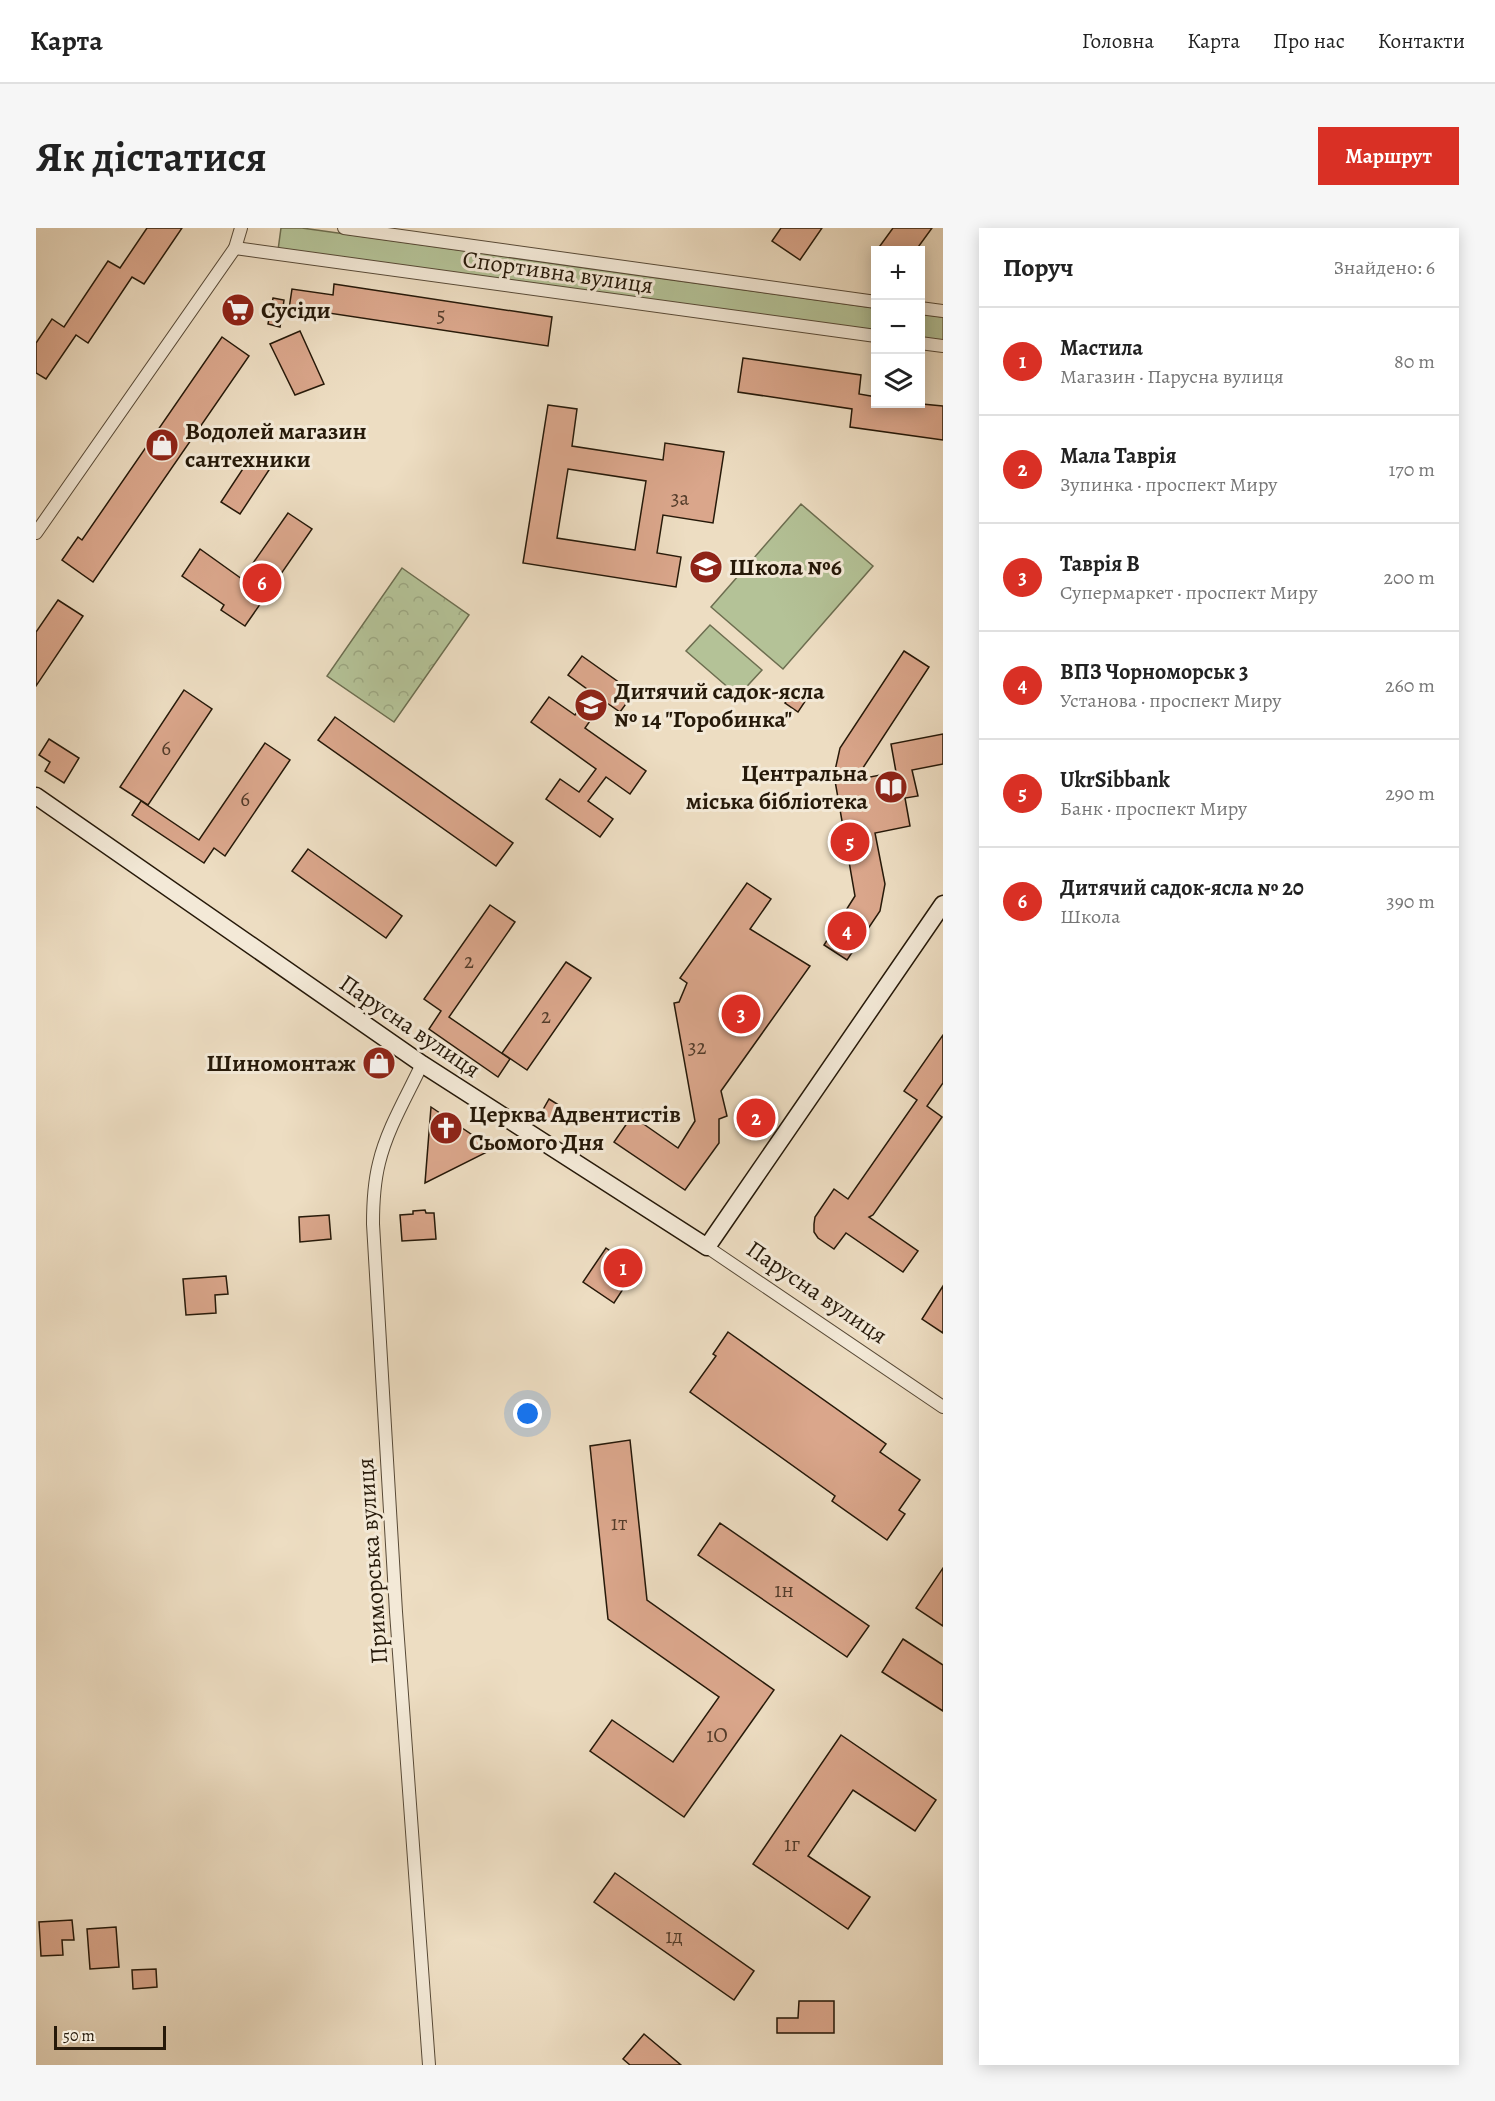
<!DOCTYPE html>
<html lang="uk">
<head>
<meta charset="utf-8">
<style>
	:root { --surface:#fff; --page:#f6f6f6; --text:#222; --muted:#767676; --line:#e0e0e0; --accent:#d93025 }
	body { margin:0; font-family:Alegreya,serif; background:var(--page); color:var(--text) }
	.controls { position:absolute; right:18px; top:18px; display:grid; overflow:hidden; border-radius:0px; box-shadow:0 3px 15px #0003 }
	.controls button { width:54px; height:54px; display:grid; place-items:center; padding:0; border:0; border-bottom:2px solid var(--line); background:var(--surface); color:var(--text); font:30px sans-serif }
	.scale { position:absolute; left:18px; bottom:15px; width:112px; box-sizing:border-box; padding-left:6px; border:3px solid #261909; border-top:0; font-size:16px; line-height:21px; white-space:nowrap; color:#261909; -webkit-text-stroke:4px #f3e9d7; paint-order:stroke }
	.you { position:absolute; left:492px; top:1186px; width:21px; height:21px; margin:-15px; border:4px solid #fff; border-radius:50%; background:#1a73e8; box-shadow:0 0 0 9px #1a73e833 }
	.badge { display:grid; place-items:center; width:39px; height:39px; border-radius:50%; background:var(--accent); color:#fff; font-size:20px; font-weight:700 }
	.pin { position:absolute; translate:-50% -50%; border:3px solid #fff; box-shadow:0 2px 6px #0006 }
	.list { margin:0; padding:0; list-style:none }
	h2 { display:flex; justify-content:space-between; align-items:center; height:78px; margin:0; padding:0 24px; font-size:26px }
	h2 small { font-size:20px; font-weight:400; color:var(--muted) }
	.list li { display:grid; grid-template-columns:39px 1fr auto; gap:18px; align-items:center; box-sizing:border-box; height:108px; padding:0 24px; border-top:2px solid var(--line) }
	.list b { display:block; font-size:22px; white-space:nowrap }
	.list p { margin:0; font-size:20px; white-space:nowrap; color:var(--muted) }
	.list em { font-size:20px; font-style:normal; color:var(--muted) }
	.icon { flex:none; width:33px; height:33px; fill:none; stroke:currentColor; stroke-width:2; stroke-linecap:round; stroke-linejoin:round }
	.map { position:relative; flex:none; width:907px; height:1837px; overflow:hidden; border-radius:0px }
	header { display:flex; align-items:center; gap:36px; box-sizing:border-box; height:84px; padding:0 30px; background:var(--surface); border-bottom:2px solid var(--line) }
	header strong { font-size:28px }
	nav { display:flex; gap:33px; margin-inline-start:auto; font-size:21px }
	.intro { display:flex; align-items:center; justify-content:space-between; box-sizing:border-box; height:144px; padding:0 36px }
	h1 { margin:0; font-size:42px }
	.button { padding:15px 27px; border-radius:0px; background:var(--accent); color:#fff; font-size:21px; font-weight:700 }
	main { display:flex; gap:36px; padding:0 36px }
	aside { flex:1; background:var(--surface); border-radius:0px; box-shadow:0 3px 15px #0003 }
	.map>svg:first-child { display:block }
	.grass { fill:#b4c297; stroke:#6d6e50; stroke-width:1.5 }
	.forest { fill:url(#forest-crowns); stroke:#6d6e50; stroke-width:1.5 }
	.building { fill:#daa68b; stroke:#261909; stroke-width:1.5; fill-rule:evenodd }
	.lines { fill:none; stroke-linecap:round; stroke-linejoin:round }
	.street-casing { stroke:#584a37; stroke-width:14 }
	.secondary-casing { stroke:#261909; stroke-width:19 }
	.street { stroke:#f3e9d7; stroke-width:12 }
	.secondary { stroke:#f3e9d7; stroke-width:16 }
	.labels { text-anchor:middle; stroke-width:6; stroke-linejoin:round; paint-order:stroke }
	.number-label { font-size:21px; fill:#533c2a }
	.street-label { font-size:24px; fill:#261909; stroke:#f3e9d7 }
	.poi-label { font-size:24px; font-weight:bold; fill:#261909; stroke:#f3e9d7; text-anchor:start }
</style>
</head>
<body>
<header>
<strong>Карта</strong>
<nav><a>Головна</a><a>Карта</a><a>Про нас</a><a>Контакти</a></nav>
</header>
<div class="intro"><h1>Як дістатися</h1><a class="button">Маршрут</a></div>
<main>
<div class="map">
<svg width="907" height="1837" viewBox="0 0 907 1837">
	<defs>
		<pattern id="forest-crowns" width="20" height="18" patternUnits="userSpaceOnUse" patternTransform="scale(1.5)"><rect width="20" height="18" fill="#b4c297"/><path d="M2 6a3 3 0 1 1 6 0M12 15a3 3 0 1 1 6 0" fill="none" stroke="#9ba681"/></pattern>
	</defs>
	<rect width="100%" height="100%" fill="#edddc2"/>
	<filter id="stains"><feTurbulence type="fractalNoise" baseFrequency=".00333" numOctaves="4"/><feColorMatrix values="0 0 0 0 .2 0 0 0 0 .09 0 0 0 0 .02 0 0 0 .5 -.17"/></filter>
	<radialGradient id="worn" r=".72"><stop offset=".6" stop-color="#630" stop-opacity="0"/><stop offset="1" stop-color="#630" stop-opacity=".3"/></radialGradient>
	<!-- grass -->
	<g class="grass">
		<polygon points="245,0 266,0 839,80 839,104 242,22"/>
		<polygon points="885,86 907,89 907,113 885,110"/>
		<polygon points="765,276 837,338 747,441 675,379"/>
		<polygon points="674,397 726,442 702,468 650,423"/>
	</g>
	<!-- forest -->
	<polygon class="forest" points="366,340 433,387 358,494 291,448"/>
	<!-- building -->
	<g class="building">
		<polygon points="111,0 146,0 108,56 96,49 52,115 40,107 10,151 0,145 0,115 16,91 28,99 72,33 84,40"/>
		<polygon points="745,0 786,0 764,32 736,13"/>
		<polygon points="857,0 896,0 880,22 841,22"/>
		<polygon points="298,56 516,89 512,118 273,82 272,84 253,81 256,61 297,67"/>
		<polygon points="237,70 248,72 244,99 232,96"/>
		<polygon points="192,71 214,72 213,92 191,91"/>
		<polygon points="264,103 288,156 259,167 234,116"/>
		<polygon points="186,109 213,128 57,354 26,332 42,309 46,312"/>
		<polygon points="707,130 825,147 823,166 840,169 840,176 886,176 907,178 907,212 814,199 816,181 702,164"/>
		<path d="M512 177 541 181 536 218 627 232 629 215 688 224 677 295 627 287 621 325 645 329 640 359 487 335ZM532 241 610 253 599 322 521 310Z"/>
		<polygon points="214,230 233,242 204,286 185,274"/>
		<polygon points="252,285 276,301 209,398 185,382 188,377 146,348 164,321 206,351"/>
		<polygon points="22,372 47,388 0,458 0,404"/>
		<polygon points="868,423 893,439 819,552 860,544 855,516 907,506 907,536 876,542 882,568 869,570 874,598 839,605 849,656 844,683 811,732 788,717 819,668 798,547 804,520"/>
		<polygon points="546,428 598,465 584,484 568,473 549,500 610,543 594,566 570,549 552,573 577,591 564,609 510,571 524,551 543,564 560,541 495,494 513,469 539,487 555,464 532,447"/>
		<polygon points="759,460 772,469 762,484 749,475"/>
		<polygon points="148,462 176,481 112,577 84,559"/>
		<polygon points="299,489 477,615 460,638 282,512"/>
		<polygon points="13,511 43,530 28,555 9,543 14,534 3,527"/>
		<polygon points="229,515 254,532 189,628 178,620 168,635 96,587 105,573 163,612"/>
		<polygon points="272,621 366,688 350,710 256,643"/>
		<polygon points="711,655 735,671 714,701 774,738 685,863 691,888 683,891 683,915 649,962 578,914 596,888 642,920 659,893 638,775 643,774 651,755 644,750"/>
		<polygon points="454,677 479,694 413,789 474,831 462,849 393,801 405,783 388,771"/>
		<polygon points="530,734 555,750 491,842 466,825"/>
		<polygon points="907,807 907,855 891,878 906,889 837,987 833,989 882,1023 867,1044 810,1005 798,1021 782,1010 778,1004 778,996 779,989 798,961 812,971 881,872 868,863"/>
		<polygon points="513,871 526,879 517,894 504,887"/>
		<polygon points="395,879 457,921 389,955"/>
		<polygon points="389,982 390,985 398,985 400,1011 366,1013 364,987 377,986 377,983"/>
		<polygon points="293,987 295,1011 264,1014 263,989"/>
		<polygon points="570,1020 600,1041 578,1075 547,1054"/>
		<polygon points="190,1048 192,1066 179,1067 180,1085 150,1087 147,1051"/>
		<polygon points="907,1058 907,1105 886,1091"/>
		<polygon points="692,1104 850,1216 844,1224 884,1252 863,1282 869,1286 851,1312 796,1273 799,1268 654,1164 680,1128 677,1126"/>
		<polygon points="594,1212 611,1372 738,1462 648,1589 554,1523 576,1492 637,1534 683,1469 572,1391 554,1218"/>
		<polygon points="684,1295 833,1398 811,1429 662,1327"/>
		<polygon points="907,1340 907,1398 880,1380"/>
		<polygon points="867,1411 907,1437 907,1483 846,1444"/>
		<polygon points="805,1507 900,1572 879,1603 817,1562 772,1628 834,1669 812,1701 717,1636"/>
		<polygon points="579,1645 718,1743 698,1772 558,1674"/>
		<polygon points="36,1692 38,1712 26,1712 27,1727 5,1728 3,1694"/>
		<polygon points="80,1699 83,1739 54,1741 51,1701"/>
		<polygon points="120,1741 121,1759 97,1761 96,1742"/>
		<polygon points="763,1773 798,1773 798,1805 741,1805 741,1790 762,1790"/>
		<polygon points="608,1806 645,1837 594,1837 587,1831"/>
	</g>
	<g class="lines">
		<defs>
			<g id="street">
				<polyline points="308,0 840,74"/>
				<polyline points="199,20 840,108"/>
				<polyline points="884,80 907,83"/>
				<polyline points="884,115 907,118"/>
				<polyline points="0,305 199,20 205,0"/>
				<path d="M386 836C371 868 351 901 343 935 338 955 337 976 337 996L360 1384 393 1837"/>
				<polyline points="671,1019 907,1179"/>
			</g>
			<polyline id="secondary" points="0,568 386,836 671,1019 907,676"/>
		</defs>
		<!-- street casing -->
		<use href="#street" class="street-casing"/>
		<!-- secondary casing -->
		<use href="#secondary" class="secondary-casing"/>
		<!-- street -->
		<use href="#street" class="street"/>
		<!-- secondary -->
		<use href="#secondary" class="secondary"/>
	</g>
	<!-- icons -->
	<defs>
		<symbol id="supermarket-disc" viewBox="-11 -11 22 22"><circle r="9.5" fill="#8f2418" stroke="#f3e9d7"/><path d="M-6-5.5h2.5l.6 2H6L4.5 2H-2.5L-4.4-4H-6ZM-1.5 3.2a1.3 1.3 0 1 0 .1 0ZM3 3.2a1.3 1.3 0 1 0 .1 0Z" fill="#fff"/></symbol>
		<symbol id="shop-disc" viewBox="-11 -11 22 22"><circle r="9.5" fill="#8f2418" stroke="#f3e9d7"/><path d="M-5-2.5h2.3a2.7 3.5 0 0 1 5.4 0H5L5.5 6h-11ZM-1.5-2.5h3a1.5 2.3 0 0 0-3 0Z" fill="#fff"/></symbol>
		<symbol id="school-disc" viewBox="-11 -11 22 22"><circle r="9.5" fill="#8f2418" stroke="#f3e9d7"/><path d="M0-5L7-2L0 1L-7-2ZM-4 1L0 2.5L4 1V4Q0 6-4 4Z" fill="#fff"/></symbol>
		<symbol id="library-disc" viewBox="-11 -11 22 22"><circle r="9.5" fill="#8f2418" stroke="#f3e9d7"/><path d="M-6-4Q-3-5.5-.7-3.5V5Q-3 3-6 4ZM6-4Q3-5.5 .7-3.5V5Q3 3 6 4Z" fill="#fff"/></symbol>
		<symbol id="church-disc" viewBox="-11 -11 22 22"><circle r="9.5" fill="#8f2418" stroke="#f3e9d7"/><path d="M-1.2-6h2.4v3.5h3.3v2.4h-3.3V6h-2.4V-.1h-3.3v-2.4h3.3Z" fill="#fff"/></symbol>
	</defs>
	<g fill-rule="evenodd">
		<use href="#supermarket-disc" x="183" y="63" width="38" height="38"/>
		<use href="#shop-disc" x="107" y="198" width="38" height="38"/>
		<use href="#school-disc" x="651" y="320" width="38" height="38"/>
		<use href="#school-disc" x="536" y="458" width="38" height="38"/>
		<use href="#library-disc" x="836" y="540" width="38" height="38"/>
		<use href="#shop-disc" x="324" y="816" width="38" height="38"/>
		<use href="#church-disc" x="391" y="881" width="38" height="38"/>
	</g>
	<g class="labels">
		<!-- number labels -->
		<g class="number-label">
			<text x="405" y="94">5</text>
			<text x="644" y="277">3а</text>
			<text x="130" y="527">6</text>
			<text x="209" y="578">6</text>
			<text x="433" y="740">2</text>
			<text x="510" y="795">2</text>
			<text x="661" y="826">32</text>
			<text x="583" y="1302">1т</text>
			<text x="748" y="1369">1н</text>
			<text x="681" y="1514">1О</text>
			<text x="756" y="1623">1г</text>
			<text x="638" y="1715">1д</text>
		</g>
		<!-- street labels -->
		<g class="street-label">
			<text transform="translate(522 44) rotate(8)" y="8">Спортивна вулиця</text>
			<text transform="translate(374 798) rotate(34)" y="8">Парусна вулиця</text>
			<text transform="translate(781 1064) rotate(34)" y="8">Парусна вулиця</text>
			<text transform="translate(336 1333) rotate(-94)" y="8">Приморська вулиця</text>
		</g>
		<!-- poi labels -->
		<g class="poi-label">
			<text x="225" y="90">Сусіди</text>
			<text x="149" y="211">Водолей магазин<tspan x="149" dy="28">сантехники</tspan></text>
			<text x="693" y="347">Школа №6</text>
			<text x="578" y="471">Дитячий садок-ясла<tspan x="578" dy="28">№ 14 "Горобинка"</tspan></text>
			<text x="832" y="553" text-anchor="end">Центральна<tspan x="832" dy="28">міська бібліотека</tspan></text>
			<text x="320" y="843" text-anchor="end">Шиномонтаж</text>
			<text x="433" y="894">Церква Адвентистів<tspan x="433" dy="28">Сьомого Дня</tspan></text>
		</g>
	</g>
	<rect width="100%" height="100%" filter="url(#stains)"/>
	<rect width="100%" height="100%" fill="url(#worn)"/>
</svg>
<div class="controls">
<button>+</button>
<button>−</button>
<button><svg class="icon" aria-label="layers" viewBox="0 0 24 24"><path d="M12 4l9 5-9 5-9-5zM3 14l9 5 9-5"/></svg></button>
</div>
<div class="scale">50 m</div>
<div class="you"></div>
<div class="pin badge" style="left:587px;top:1040px">1</div>
<div class="pin badge" style="left:720px;top:890px">2</div>
<div class="pin badge" style="left:705px;top:786px">3</div>
<div class="pin badge" style="left:811px;top:703px">4</div>
<div class="pin badge" style="left:814px;top:614px">5</div>
<div class="pin badge" style="left:226px;top:355px">6</div>
</div>
<aside>
<h2>Поруч<small>Знайдено: 6</small></h2>
<ul class="list">
<li><span class="badge">1</span><div><b>Мастила</b><p>Магазин · Парусна вулиця</p></div><em>80 m</em></li>
<li><span class="badge">2</span><div><b>Мала Таврія</b><p>Зупинка · проспект Миру</p></div><em>170 m</em></li>
<li><span class="badge">3</span><div><b>Таврія В</b><p>Супермаркет · проспект Миру</p></div><em>200 m</em></li>
<li><span class="badge">4</span><div><b>ВПЗ Чорноморськ 3</b><p>Установа · проспект Миру</p></div><em>260 m</em></li>
<li><span class="badge">5</span><div><b>UkrSibbank</b><p>Банк · проспект Миру</p></div><em>290 m</em></li>
<li><span class="badge">6</span><div><b>Дитячий садок-ясла № 20</b><p>Школа</p></div><em>390 m</em></li>
</ul>
</aside>
</main>
</body>
</html>
